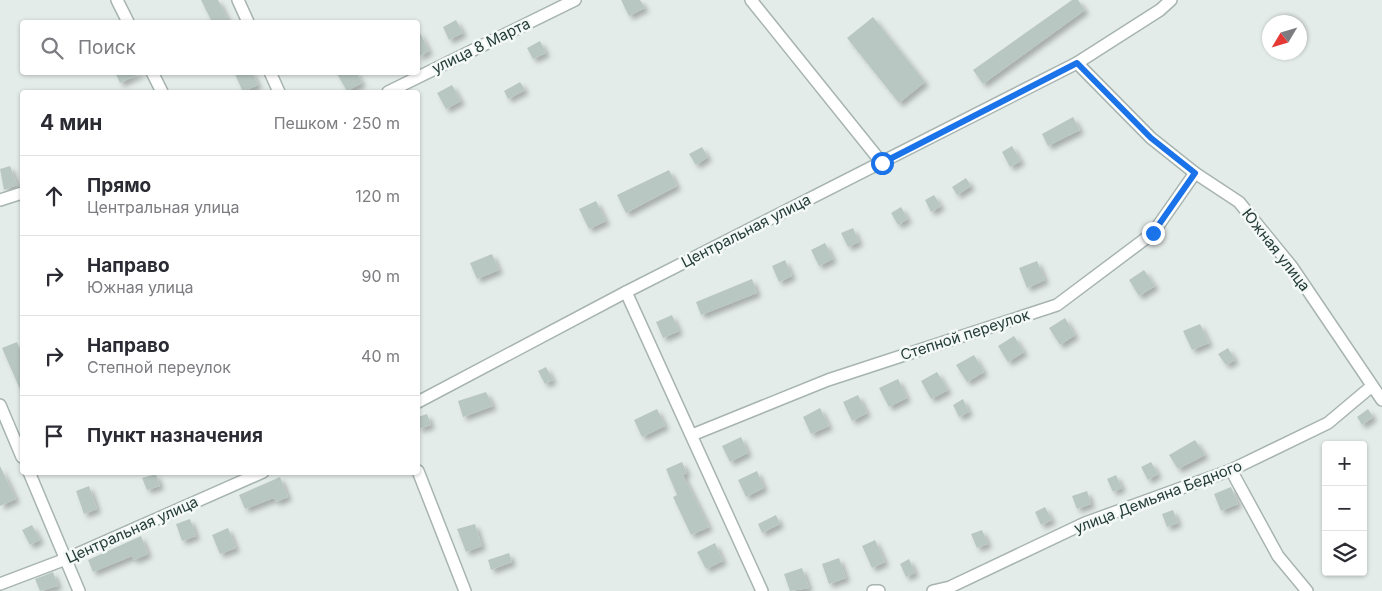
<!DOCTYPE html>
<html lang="ru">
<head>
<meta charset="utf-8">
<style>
	:root { --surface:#fff; --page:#f2f2f3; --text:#2b2b33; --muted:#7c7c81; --line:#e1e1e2 }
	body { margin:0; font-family:Inter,sans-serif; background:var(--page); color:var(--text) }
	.controls { position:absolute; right:15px; bottom:15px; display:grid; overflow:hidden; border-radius:5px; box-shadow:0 1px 4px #0004 }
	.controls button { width:45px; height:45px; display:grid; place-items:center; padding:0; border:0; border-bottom:1px solid var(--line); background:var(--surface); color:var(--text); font:25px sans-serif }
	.compass { position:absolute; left:1262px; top:15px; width:45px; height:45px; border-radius:50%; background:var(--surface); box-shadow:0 1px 4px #0004; rotate:232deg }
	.stop { position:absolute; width:15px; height:15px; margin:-11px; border:4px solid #1a73e8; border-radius:50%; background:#fff }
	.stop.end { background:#1a73e8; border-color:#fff; box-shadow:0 1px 5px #0008 }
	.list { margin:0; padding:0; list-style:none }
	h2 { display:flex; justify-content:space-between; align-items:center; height:65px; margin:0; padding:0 20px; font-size:21px }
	h2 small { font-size:16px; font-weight:400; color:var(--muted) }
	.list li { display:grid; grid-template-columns:32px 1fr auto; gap:15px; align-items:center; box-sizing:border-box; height:80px; padding:0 20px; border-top:1px solid var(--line) }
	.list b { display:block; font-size:19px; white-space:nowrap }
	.list p { margin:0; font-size:16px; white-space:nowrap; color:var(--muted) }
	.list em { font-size:16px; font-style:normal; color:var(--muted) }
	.icon { flex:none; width:28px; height:28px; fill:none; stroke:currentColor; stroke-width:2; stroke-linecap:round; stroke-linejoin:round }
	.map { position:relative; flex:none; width:1382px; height:591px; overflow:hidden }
	.search { position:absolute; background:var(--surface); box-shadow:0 1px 4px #0004; left:20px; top:20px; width:400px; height:55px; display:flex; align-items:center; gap:12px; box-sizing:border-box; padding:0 18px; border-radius:5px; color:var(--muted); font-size:19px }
	.panel { position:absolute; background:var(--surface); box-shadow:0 1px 4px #0004; left:20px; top:90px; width:400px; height:385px; border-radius:5px }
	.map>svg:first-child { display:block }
	.building { fill:#b9c7c2; filter:url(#shadow) }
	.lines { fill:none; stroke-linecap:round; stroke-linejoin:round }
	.street-casing { stroke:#a7b4b0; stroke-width:14 }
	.street { stroke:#fff; stroke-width:11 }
	.route { stroke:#1a73e8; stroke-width:6 }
	.labels { text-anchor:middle; stroke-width:5; stroke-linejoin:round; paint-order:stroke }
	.street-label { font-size:15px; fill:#243d38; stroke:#f4f9f7 }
</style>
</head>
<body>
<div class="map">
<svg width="1382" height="591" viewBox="0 0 1382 591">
	<defs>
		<filter id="shadow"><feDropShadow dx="4" dy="4" stdDeviation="2.5" flood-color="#0004"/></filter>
	</defs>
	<rect width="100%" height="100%" fill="#e4ece9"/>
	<!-- building -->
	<g class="building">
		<polygon points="201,0 218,0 229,22 212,22"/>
		<polygon points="621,0 640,0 645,8 629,16"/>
		<polygon points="1072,0 1078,0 1085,10 983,84 973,70"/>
		<polygon points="873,17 925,82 899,103 847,38"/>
		<polygon points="456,20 463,33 449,40 443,27"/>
		<polygon points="418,29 429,51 418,57"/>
		<polygon points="540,41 546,53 533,59 527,48"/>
		<polygon points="115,72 143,72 120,83"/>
		<polygon points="234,72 252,72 258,85 243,92"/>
		<polygon points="336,72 356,72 362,83 347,91"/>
		<polygon points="520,82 525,90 508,99 504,91"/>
		<polygon points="452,85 461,101 446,109 437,93"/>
		<polygon points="1073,117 1080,130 1048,146 1042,134"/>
		<polygon points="1012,146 1021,161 1010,167 1002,152"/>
		<polygon points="702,147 708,157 696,165 689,154"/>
		<polygon points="10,166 17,185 4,190 0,169"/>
		<polygon points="669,170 677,186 626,213 617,195"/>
		<polygon points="966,178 971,186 957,195 952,187"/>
		<polygon points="934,195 941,206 931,212 925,200"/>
		<polygon points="596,201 606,221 589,229 579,209"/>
		<polygon points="901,207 908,219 898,225 891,213"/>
		<polygon points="853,228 859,242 848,247 841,233"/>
		<polygon points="825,243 833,259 819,266 811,250"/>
		<polygon points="492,254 499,270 477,279 470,263"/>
		<polygon points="785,260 792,276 779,282 772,266"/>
		<polygon points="1037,261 1045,280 1027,288 1019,268"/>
		<polygon points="1144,270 1155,286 1139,296 1129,280"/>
		<polygon points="752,279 757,293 701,315 696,302"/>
		<polygon points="672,315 679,331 663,338 656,322"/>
		<polygon points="1065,318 1075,335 1060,345 1049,328"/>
		<polygon points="1200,324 1209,343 1192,350 1183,331"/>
		<polygon points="1014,336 1024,352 1008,362 998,346"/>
		<polygon points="17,342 22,358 22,394 2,348"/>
		<polygon points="1228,348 1235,360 1226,365 1218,354"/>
		<polygon points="974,355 984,372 967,382 956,365"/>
		<polygon points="546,367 553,380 545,384 538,371"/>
		<polygon points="937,372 948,390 931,399 921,381"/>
		<polygon points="898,379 907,398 889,407 879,388"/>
		<polygon points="486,392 493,406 463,417 458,401"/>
		<polygon points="858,395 867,413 852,421 843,402"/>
		<polygon points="963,399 969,412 959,417 953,405"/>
		<polygon points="820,408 829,426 811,434 803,417"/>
		<polygon points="657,409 665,426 642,437 634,420"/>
		<polygon points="1368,409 1373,417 1362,425 1357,417"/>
		<polygon points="427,414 431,425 418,429 418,417"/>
		<polygon points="741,437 748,453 730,462 722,446"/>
		<polygon points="1195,440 1205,455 1178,469 1169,455"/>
		<polygon points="682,462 687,473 683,475 709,527 691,535 673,497 677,495 666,469"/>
		<polygon points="1151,462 1158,474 1148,480 1141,467"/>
		<polygon points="0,466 16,499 0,506"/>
		<polygon points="757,471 764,488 746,497 738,480"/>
		<polygon points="156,474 160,486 147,490 142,478"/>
		<polygon points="1116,475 1122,488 1113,492 1107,479"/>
		<polygon points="280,477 288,497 276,502 274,498 245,509 239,495"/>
		<polygon points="89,486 97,509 84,514 76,491"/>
		<polygon points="1231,487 1238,504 1221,511 1214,494"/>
		<polygon points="1087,491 1091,504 1077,509 1072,496"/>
		<polygon points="1045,507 1052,520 1041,525 1035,512"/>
		<polygon points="1173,510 1178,523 1167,527 1162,514"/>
		<polygon points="776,515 780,524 762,533 758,524"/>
		<polygon points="190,519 196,536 182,541 176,524"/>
		<polygon points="475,524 482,546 466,552 457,529"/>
		<polygon points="32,525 40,540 30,545 22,530"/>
		<polygon points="228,528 236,548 220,554 212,535"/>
		<polygon points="982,530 988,544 977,548 971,534"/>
		<polygon points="141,536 148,554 134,560 132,556 93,572 88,560"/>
		<polygon points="875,540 885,562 872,568 862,546"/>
		<polygon points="715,543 723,561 706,569 697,552"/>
		<polygon points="509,553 512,562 491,570 488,560"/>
		<polygon points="839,558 846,578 829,584 822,564"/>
		<polygon points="909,559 915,573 906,577 900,564"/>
		<polygon points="802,568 809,588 790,591 784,574"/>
		<polygon points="53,572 58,586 40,591 35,579"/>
	</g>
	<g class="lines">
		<defs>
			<g id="street">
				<polyline points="117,0 128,22"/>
				<polyline points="238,0 248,22"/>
				<polyline points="751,0 882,163"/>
				<polyline points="1077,63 1151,138 1195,173 1239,202 1292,267 1382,400"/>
				<polyline points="152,72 162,92"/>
				<polyline points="270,72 279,92"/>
				<polyline points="388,92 575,0"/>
				<polyline points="0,200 22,193"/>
				<polyline points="626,292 762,591"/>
				<polyline points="418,402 626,292 1077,63 1160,10 1171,0"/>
				<polyline points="0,405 22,457"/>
				<polyline points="692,435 828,380 1057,305 1153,233 1195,173"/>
				<polyline points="1231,470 1278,556 1307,591"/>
				<polyline points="418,471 465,591"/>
				<polyline points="29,472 79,591"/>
				<polyline points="0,584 66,559 263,472"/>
				<polyline points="873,591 879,591"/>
				<polyline points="933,591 950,587 1085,523 1231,470 1328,423 1372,386"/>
			</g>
		</defs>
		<!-- street casing -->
		<use href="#street" class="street-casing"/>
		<!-- street -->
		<use href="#street" class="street"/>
	</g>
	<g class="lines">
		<!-- route -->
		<polyline class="route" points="882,163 1077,63 1151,138 1195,173 1153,233"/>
	</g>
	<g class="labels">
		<!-- street labels -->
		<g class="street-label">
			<text transform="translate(481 46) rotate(-26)" y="5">улица 8 Марта</text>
			<text transform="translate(746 231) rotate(-27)" y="5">Центральная улица</text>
			<text transform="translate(1276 250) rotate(52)" y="5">Южная улица</text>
			<text transform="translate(965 335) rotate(-18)" y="5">Степной переулок</text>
			<text transform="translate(1158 497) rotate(-21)" y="5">улица Демьяна Бедного</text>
			<text transform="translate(132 530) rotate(-24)" y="5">Центральная улица</text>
		</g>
	</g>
</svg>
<div class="controls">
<button>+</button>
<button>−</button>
<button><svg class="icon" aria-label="layers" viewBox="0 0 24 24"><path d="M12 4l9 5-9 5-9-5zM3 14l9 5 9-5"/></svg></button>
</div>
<svg class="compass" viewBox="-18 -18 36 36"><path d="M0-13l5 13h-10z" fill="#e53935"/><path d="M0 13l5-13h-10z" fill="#7c7c81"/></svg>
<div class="stop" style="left:882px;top:163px"></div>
<div class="stop end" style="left:1153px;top:233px"></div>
<div class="search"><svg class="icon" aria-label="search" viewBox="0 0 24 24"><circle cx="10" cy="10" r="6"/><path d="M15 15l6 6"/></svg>Поиск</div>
<section class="panel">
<h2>4 мин<small>Пешком · 250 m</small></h2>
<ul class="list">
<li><svg class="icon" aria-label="ahead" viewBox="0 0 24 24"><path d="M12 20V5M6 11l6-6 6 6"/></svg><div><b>Прямо</b><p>Центральная улица</p></div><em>120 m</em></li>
<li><svg class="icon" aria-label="right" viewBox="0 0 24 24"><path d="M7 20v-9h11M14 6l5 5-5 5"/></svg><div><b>Направо</b><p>Южная улица</p></div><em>90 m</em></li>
<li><svg class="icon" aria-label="right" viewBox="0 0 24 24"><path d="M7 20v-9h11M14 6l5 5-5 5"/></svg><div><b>Направо</b><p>Степной переулок</p></div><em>40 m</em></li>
<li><svg class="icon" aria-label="arrive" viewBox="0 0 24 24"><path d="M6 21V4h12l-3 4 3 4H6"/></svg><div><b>Пункт назначения</b></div></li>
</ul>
</section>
</div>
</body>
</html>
